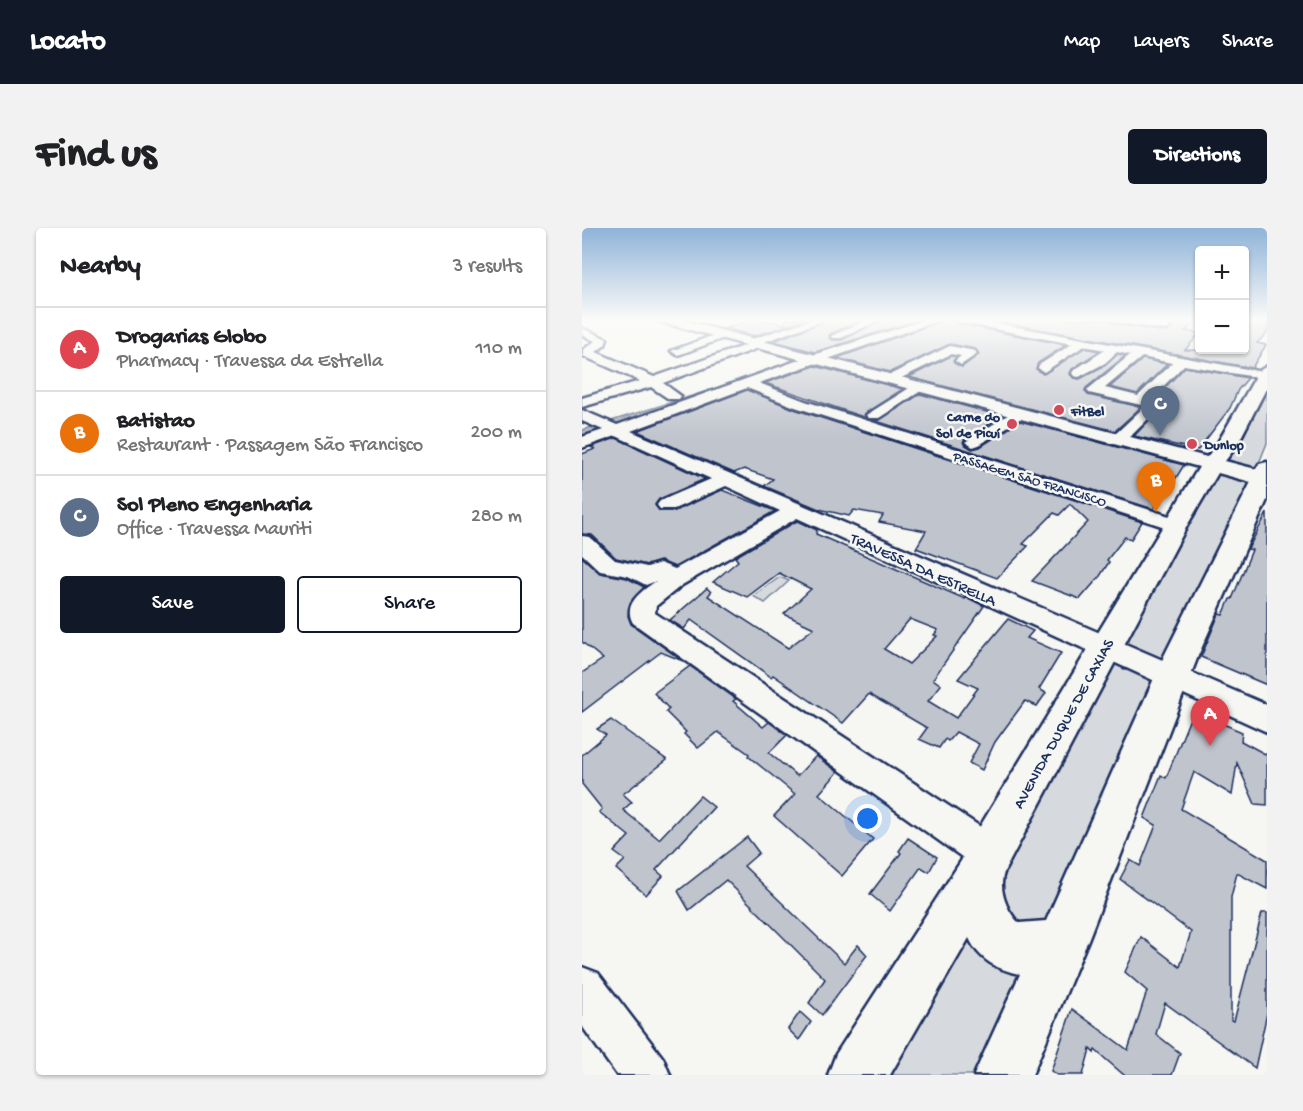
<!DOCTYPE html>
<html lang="en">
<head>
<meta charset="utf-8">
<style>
	:root { --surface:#fff; --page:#f2f2f2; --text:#202124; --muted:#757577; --line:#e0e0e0; --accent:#111827 }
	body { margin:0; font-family:"Gochi Hand",sans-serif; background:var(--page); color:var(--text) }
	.controls { position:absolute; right:18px; top:18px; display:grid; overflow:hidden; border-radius:6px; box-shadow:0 2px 4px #0004 }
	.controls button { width:54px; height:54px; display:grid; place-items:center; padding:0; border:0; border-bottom:2px solid var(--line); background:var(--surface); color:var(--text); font:30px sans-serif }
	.you { position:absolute; left:286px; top:591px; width:21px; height:21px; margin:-15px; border:4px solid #fff; border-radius:50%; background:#1a73e8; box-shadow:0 0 0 9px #1a73e833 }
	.badge { display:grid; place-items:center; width:39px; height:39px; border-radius:50%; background:var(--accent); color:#fff; font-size:20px; font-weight:700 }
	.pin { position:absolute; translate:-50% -50px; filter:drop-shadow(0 2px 3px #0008) }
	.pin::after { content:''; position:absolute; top:32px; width:21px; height:18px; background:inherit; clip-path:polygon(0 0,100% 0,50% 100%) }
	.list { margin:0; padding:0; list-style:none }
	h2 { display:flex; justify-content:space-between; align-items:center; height:78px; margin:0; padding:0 24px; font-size:26px }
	h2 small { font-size:20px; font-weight:400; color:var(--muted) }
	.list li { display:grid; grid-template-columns:39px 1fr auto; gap:18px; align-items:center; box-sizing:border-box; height:84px; padding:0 24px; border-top:2px solid var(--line) }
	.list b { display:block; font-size:22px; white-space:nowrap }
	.list p { margin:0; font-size:20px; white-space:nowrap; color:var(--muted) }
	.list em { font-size:20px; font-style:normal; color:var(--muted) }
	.actions { display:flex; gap:12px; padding:18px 24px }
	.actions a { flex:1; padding:14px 0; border:2px solid var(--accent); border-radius:6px; text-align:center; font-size:21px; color:var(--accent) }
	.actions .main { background:var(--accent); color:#fff }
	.map { position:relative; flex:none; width:685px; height:847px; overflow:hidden; border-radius:6px }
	header { display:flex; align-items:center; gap:36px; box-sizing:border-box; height:84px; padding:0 30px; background:var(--accent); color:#fff }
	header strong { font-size:28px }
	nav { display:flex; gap:33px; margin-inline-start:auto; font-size:21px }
	.intro { display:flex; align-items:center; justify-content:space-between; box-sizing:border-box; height:144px; padding:0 36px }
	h1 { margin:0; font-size:42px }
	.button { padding:15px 27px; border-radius:6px; background:var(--accent); color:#fff; font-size:21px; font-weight:700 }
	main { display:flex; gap:36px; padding:0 36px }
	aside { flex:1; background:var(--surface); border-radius:6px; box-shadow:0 2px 4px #0004 }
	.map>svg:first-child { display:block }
	.green { fill:#d6d9dd; stroke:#78849e; stroke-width:1.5 }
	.water { fill:#abb2c0; stroke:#717e99; stroke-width:1.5 }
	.building { fill:#c0c4cd; stroke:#1b2f5e; stroke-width:1.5; fill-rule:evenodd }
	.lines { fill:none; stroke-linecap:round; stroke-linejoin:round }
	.minor-casing { stroke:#1b2f5e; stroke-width:5 }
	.major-casing { stroke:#1b2f5e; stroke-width:5 }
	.minor { fill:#f6f6f2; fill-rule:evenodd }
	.major { fill:#f6f6f2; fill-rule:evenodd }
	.poi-dot { fill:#d1495b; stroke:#f6f6f2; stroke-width:2 }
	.labels { text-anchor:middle; stroke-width:5; stroke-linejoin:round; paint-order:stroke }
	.far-poi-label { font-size:14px; font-weight:bold; fill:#1b2f5e; stroke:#f6f6f2; text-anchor:start }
	.far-street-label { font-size:14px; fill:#1b2f5e; stroke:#f6f6f2 }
	.street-label { font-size:16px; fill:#1b2f5e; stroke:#f6f6f2 }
</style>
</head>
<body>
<header>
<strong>Locato</strong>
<nav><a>Map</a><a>Layers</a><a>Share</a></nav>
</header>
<div class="intro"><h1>Find us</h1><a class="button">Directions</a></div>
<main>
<aside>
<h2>Nearby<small>3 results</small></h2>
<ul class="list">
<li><span class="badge" style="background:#e0444e">A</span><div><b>Drogarias Globo</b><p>Pharmacy · Travessa da Estrella</p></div><em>110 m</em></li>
<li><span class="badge" style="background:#e8710a">B</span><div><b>Batistao</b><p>Restaurant · Passagem São Francisco</p></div><em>200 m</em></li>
<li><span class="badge" style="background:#5c6f8a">C</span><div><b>Sol Pleno Engenharia</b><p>Office · Travessa Mauriti</p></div><em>280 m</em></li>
</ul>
<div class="actions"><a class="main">Save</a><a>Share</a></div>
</aside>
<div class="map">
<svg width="685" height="847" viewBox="0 0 685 847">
	<rect width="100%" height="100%" fill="#f6f6f2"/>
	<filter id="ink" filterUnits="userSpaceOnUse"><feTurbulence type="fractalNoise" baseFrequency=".0167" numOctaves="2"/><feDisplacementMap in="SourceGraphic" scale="12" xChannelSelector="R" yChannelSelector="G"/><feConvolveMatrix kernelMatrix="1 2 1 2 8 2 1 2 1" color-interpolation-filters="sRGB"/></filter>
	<g filter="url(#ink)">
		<!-- green -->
		<g class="green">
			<polygon points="685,152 685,215 673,245 581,449 394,847 293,847"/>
			<polygon points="198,349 207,353 183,375 171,368"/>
		</g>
		<!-- water -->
		<polygon class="water" points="211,132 218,134 0,212 0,202 135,160"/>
		<!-- building -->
		<g class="building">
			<polygon points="173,91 203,96 204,91 225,91 172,108 144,100"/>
			<polygon points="247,91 282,91 248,106 247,110 251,112 260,112 302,91 340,91 233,124 192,113"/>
			<polygon points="362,91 370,91 377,96 484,117 456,135 454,141 461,146 502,120 517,123 490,141 488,146 492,150 498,151 524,137 536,126 543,128 504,160 503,163 506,167 559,179 533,203 327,149 369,128 374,129 372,135 380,139 397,126 393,121 368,116 308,144 255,130 361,93"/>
			<polygon points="402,91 526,91 533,96 584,104 591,98 572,91 617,91 603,103 618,105 603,122 663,122 663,93 685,96 685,105 675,115 684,117 670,140"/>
			<polygon points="561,131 585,136 555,166 528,159"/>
			<polygon points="233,138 321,161 283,185 284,190 183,155"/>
			<polygon points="603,139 666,150 656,162 648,180 616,222 552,208 575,184 573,179 566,177"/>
			<polygon points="165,162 212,181 560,294 549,311 543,309 525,332 527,334 518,348 498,371 450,353 506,294 488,276 477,287 472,285 441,316 446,318 415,350 334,320 344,303 297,294 301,287 272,282 267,288 237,281 182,258 191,251 162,241 152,245 55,203"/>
			<polygon points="338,166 420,188 382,212 382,216 390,221 398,219 438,193 602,237 584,266 571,281 291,192 298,192"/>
			<polygon points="34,210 123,251 77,271 73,277 78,283 93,283 140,262 193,283 93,339 79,333 65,337 34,330 10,307 0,306 0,226 13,221 9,219"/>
			<polygon points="685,285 685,457 619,429 637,386 641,387 648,371 650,371 670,322 666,321"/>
			<path d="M215 293 235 302 234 306 383 371 384 369 402 378 351 451 359 457 346 473 374 490 396 460 376 451 426 391 451 403 445 410 479 425 457 461 464 465 455 478 443 473 413 514 400 542 387 535 397 516 374 504 366 513 363 511 357 520 337 511 345 500 287 466 261 495 191 447 189 449 109 392 102 401 88 392 125 360 129 364 126 368 206 420 232 400 202 386 229 361 197 345 165 369 131 354 156 333 153 329ZM328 391 356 402 352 407 355 408 327 436 302 421Z"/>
			<polygon points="0,329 18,345 45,350 62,359 48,375 46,388 49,396 101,433 79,424 0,484 0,445 21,431 0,414"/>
			<polygon points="108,438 154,471 151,473 181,499 187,494 205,507 187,525 215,548 234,528 256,544 237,566 291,611 260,648 192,588 213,566 166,528 167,526 136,504 116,520 102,506 104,504 84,484 87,481 72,465"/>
			<polygon points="611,483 660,504 659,513 685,527 685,577 673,576 655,535 650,567 612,544 599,581 685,632 685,661 655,645 649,669 649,792 652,793 680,685 685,685 685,785 673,840 583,775 574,806 598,825 590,847 542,847 513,822 512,825 508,821 501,847 475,847 469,843 490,781 546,822 565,763 543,744 559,709 598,739 609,704 538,651 548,632 558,638 574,597 562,590 579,547 584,550"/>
			<polygon points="29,492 85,532 41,566 50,574 41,582 77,611 118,568 132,579 74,642 81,648 64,667 34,641 43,632 32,624 47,608 17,584 20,581 0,556 0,527 24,507 15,501"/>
			<polygon points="165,609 177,625 162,638 262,735 276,717 285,727 240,787 227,775 243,751 144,652 107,682 96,663"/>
			<polygon points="326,610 355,629 347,644 339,639 308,683 288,666 319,625 317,623"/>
			<polygon points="218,784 229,794 217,812 206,801"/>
		</g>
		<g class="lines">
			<defs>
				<g id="minor">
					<polygon points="231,91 245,91 182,114 182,118 81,155 99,168 97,171 87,171 69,159 0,179 0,170 58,153 1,128 1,122 13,113 0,107 0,100 25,111 23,117 14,124 72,149 167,116 167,112"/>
					<polygon points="287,91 300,91 259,110 251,110 249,108"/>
					<path d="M346 91H360L177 155 223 173 600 292 603 296 600 300 593 302 586 300 213 179 165 160 49 203 685 477V504L215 290 100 357 74 378 73 385 420 613 426 626 420 639 407 645 394 639 51 395C40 376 60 363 74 353L64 357 46 348 18 343 0 326V308L8 309 33 332 65 339 78 335 93 341 198 283 144 258 92 281H78L75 277 78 273 129 251 34 208 0 220V209L21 202 0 193V182L35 197 228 128Z"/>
					<path d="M372 91H392L681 144 685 145V151L602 137 564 176 559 177 507 165 505 162 548 127 535 124 523 135 497 149 492 148 490 145 492 142 523 122 502 118 462 144 456 140 457 137 490 116 377 94ZM560 129 590 135 556 168 523 160Z"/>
					<path d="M528 91C542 90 578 90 589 99L584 102 533 94Z"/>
					<polygon points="143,103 149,106 147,108 99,126 95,127 89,123"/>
					<polygon points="368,118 393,123 395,126 379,137 373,133 379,128 369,126 313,153 308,154 301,150"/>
					<polygon points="337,154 342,155 344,158 342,161 297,190 287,190 284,187"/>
					<polygon points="566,179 571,180 573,183 571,186 543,214 531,214 529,211 531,208 561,180"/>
					<polygon points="437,180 445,185 442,188 397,217 391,219 383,214"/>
					<polygon points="0,739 16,745 81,830 88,847 35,847 0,798"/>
				</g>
				<path id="major" d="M77 91H96L625 229 635 216 677 143 685 138V159L654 219 643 233 674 241 677 236 685 234V272L616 428 506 712 450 847H392L438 746C416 742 397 732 387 710L308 847H246L254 826 379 633 391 610 617 239 79 94ZM636 245 669 254 582 428 464 693 437 695C424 682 415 660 423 642L606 296Z"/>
			</defs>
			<!-- minor casing -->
			<use href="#minor" class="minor-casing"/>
			<!-- major casing -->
			<use href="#major" class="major-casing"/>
			<!-- minor -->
			<use href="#minor" class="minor"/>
			<!-- major -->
			<use href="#major" class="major"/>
		</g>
	</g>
	<!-- sky -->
	<linearGradient id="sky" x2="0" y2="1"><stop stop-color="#8fb3d8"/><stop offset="0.44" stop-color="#fbfbf9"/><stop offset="1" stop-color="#fbfbf9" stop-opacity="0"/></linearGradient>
	<rect width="685" height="209" fill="url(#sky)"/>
	<!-- markers -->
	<g class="poi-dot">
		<circle cx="477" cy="182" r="6"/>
		<circle cx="430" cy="196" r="6"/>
		<circle cx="610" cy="216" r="6"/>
	</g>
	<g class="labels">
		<!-- far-poi labels -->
		<g class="far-poi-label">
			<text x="489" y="187">FitBel</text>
			<text x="418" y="193" text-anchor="end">Carne do<tspan x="418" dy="16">Sol de Picuí</tspan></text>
			<text x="622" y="221">Dunlop</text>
		</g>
		<!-- far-street labels -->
		<g class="far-street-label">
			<text transform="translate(448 250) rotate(17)" y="5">PASSAGEM SÃO FRANCISCO</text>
		</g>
		<!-- street labels -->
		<g class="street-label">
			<text transform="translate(342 340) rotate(24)" y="6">TRAVESSA DA ESTRELLA</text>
			<text transform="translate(480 495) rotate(-61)" y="6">AVENIDA DUQUE DE CAXIAS</text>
		</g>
	</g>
</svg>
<div class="controls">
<button>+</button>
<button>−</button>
</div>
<div class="you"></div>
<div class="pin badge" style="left:628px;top:518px;background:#e0444e">A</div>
<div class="pin badge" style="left:574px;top:284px;background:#e8710a">B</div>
<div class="pin badge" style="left:578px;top:208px;background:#5c6f8a">C</div>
</div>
</main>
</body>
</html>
